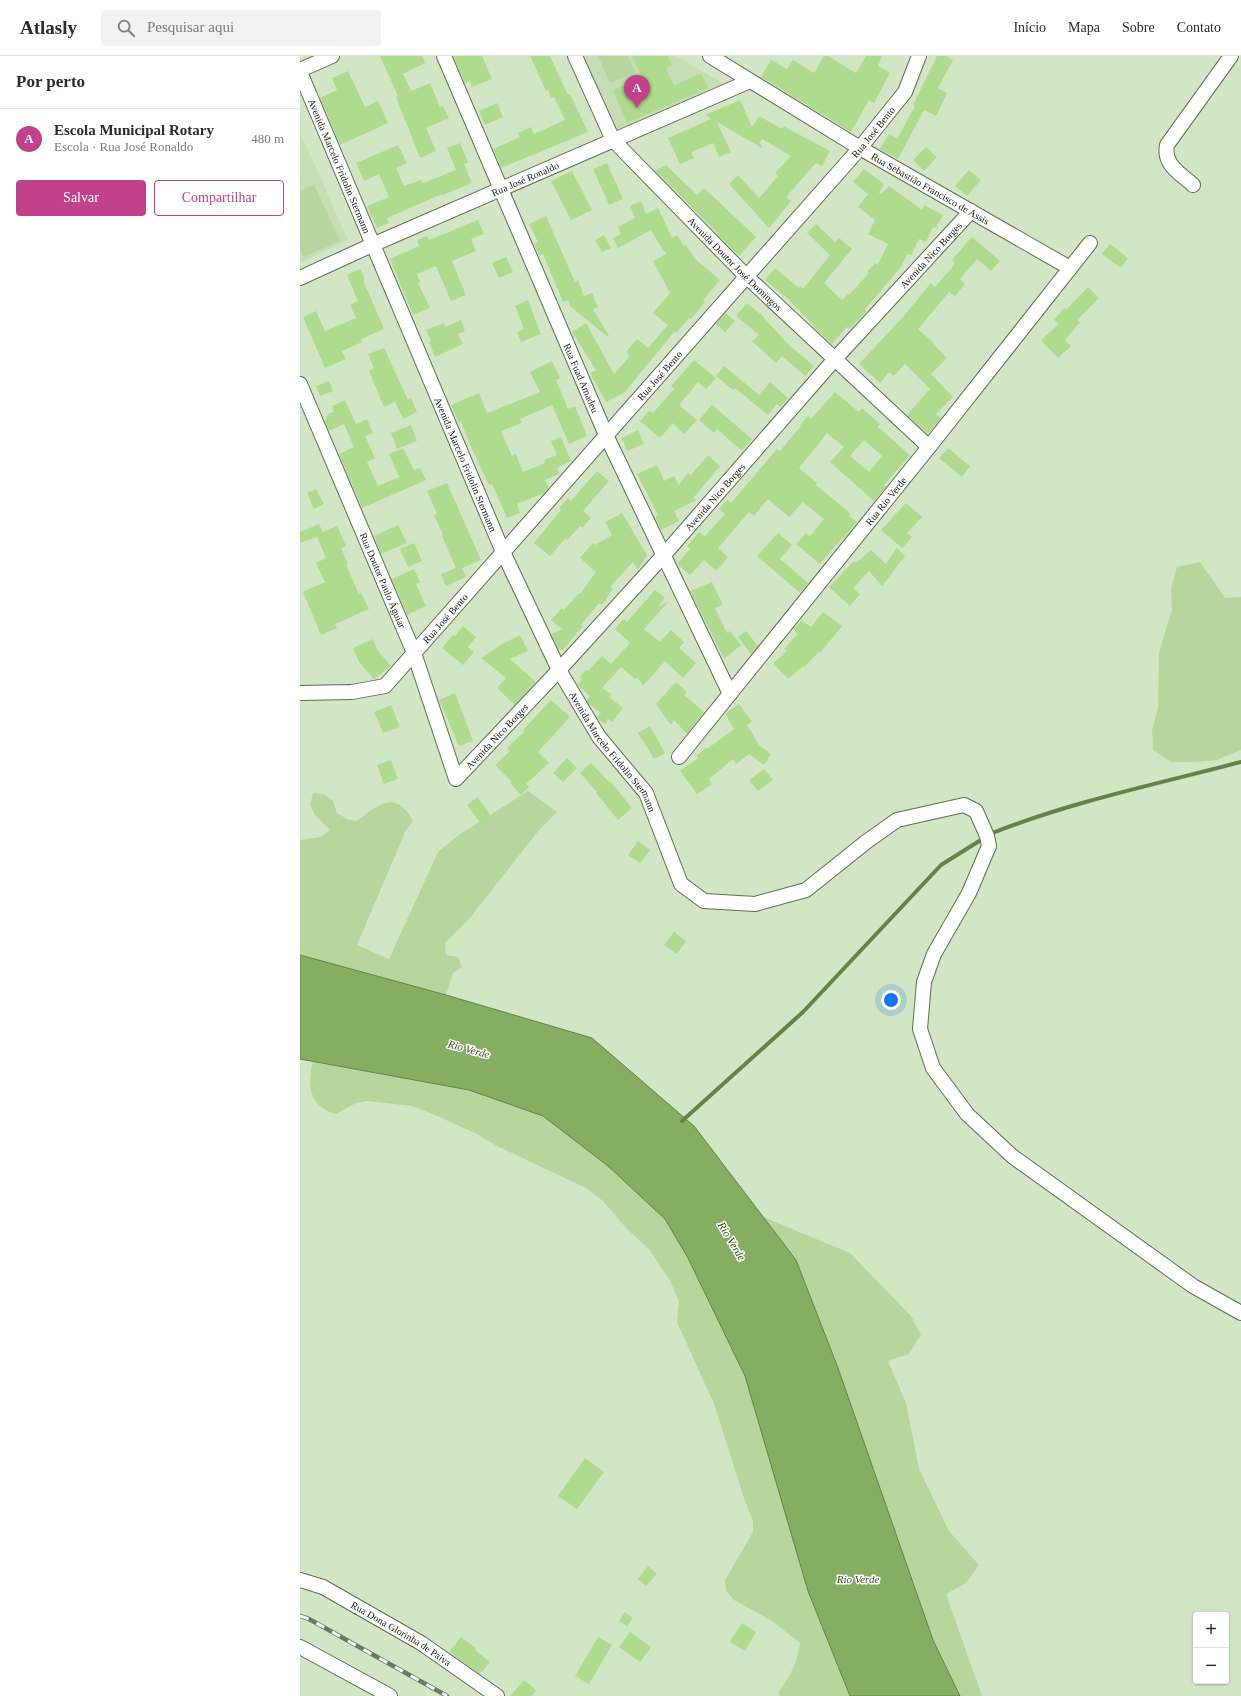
<!DOCTYPE html>
<html lang="pt">
<head>
<meta charset="utf-8">
<style>
	:root { --surface:#fff; --page:#f2f2f3; --text:#2b2b33; --muted:#7c7c81; --line:#e1e1e2; --accent:#c2418b }
	body { margin:0; font-family:Georgia,serif; background:var(--page); color:var(--text) }
	.controls { position:absolute; right:12px; bottom:12px; display:grid; overflow:hidden; border-radius:4px; box-shadow:0 1px 3px #0004 }
	.controls button { width:36px; height:36px; display:grid; place-items:center; padding:0; border:0; border-bottom:1px solid var(--line); background:var(--surface); color:var(--text); font:20px sans-serif }
	.you { position:absolute; left:591px; top:944px; width:14px; height:14px; margin:-10px; border:3px solid #fff; border-radius:50%; background:#1a73e8; box-shadow:0 0 0 6px #1a73e833 }
	.badge { display:grid; place-items:center; width:26px; height:26px; border-radius:50%; background:var(--accent); color:#fff; font-size:13px; font-weight:700 }
	.pin { position:absolute; translate:-50% -33px; filter:drop-shadow(0 1px 2px #0008) }
	.pin::after { content:''; position:absolute; top:21px; width:14px; height:12px; background:inherit; clip-path:polygon(0 0,100% 0,50% 100%) }
	.list { margin:0; padding:0; list-style:none }
	h2 { display:flex; justify-content:space-between; align-items:center; height:52px; margin:0; padding:0 16px; font-size:17px }
	h2 small { font-size:13px; font-weight:400; color:var(--muted) }
	.list li { display:grid; grid-template-columns:26px 1fr auto; gap:12px; align-items:center; box-sizing:border-box; height:60px; padding:0 16px; border-top:1px solid var(--line) }
	.list b { display:block; font-size:15px; white-space:nowrap }
	.list p { margin:0; font-size:13px; white-space:nowrap; color:var(--muted) }
	.list em { font-size:13px; font-style:normal; color:var(--muted) }
	.actions { display:flex; gap:8px; padding:12px 16px }
	.actions a { flex:1; padding:9px 0; border:1px solid var(--accent); border-radius:4px; text-align:center; font-size:14px; color:var(--accent) }
	.actions .main { background:var(--accent); color:#fff }
	.icon { flex:none; width:22px; height:22px; fill:none; stroke:currentColor; stroke-width:2; stroke-linecap:round; stroke-linejoin:round }
	.map { position:relative; flex:none; width:941px; height:1640px; overflow:hidden }
	header { display:flex; align-items:center; gap:24px; box-sizing:border-box; height:56px; padding:0 20px; background:var(--surface); border-bottom:1px solid var(--line) }
	header strong { font-size:19px }
	nav { display:flex; gap:22px; margin-inline-start:auto; font-size:14px }
	.search { width:280px; height:36px; background:var(--page); display:flex; align-items:center; gap:10px; box-sizing:border-box; padding:0 14px; border-radius:4px; color:var(--muted); font-size:15px }
	main { display:flex }
	aside { flex:1; background:var(--surface) }
	.map>svg:first-child { display:block }
	.built { fill:#c6ddb5 }
	.green { fill:#b6d69e }
	.water { fill:#85ae63; stroke:#64824a }
	.lines { fill:none; stroke-linecap:round; stroke-linejoin:round }
	.stream { stroke:#64824a; stroke-width:4 }
	.building { fill:#afdb8e; fill-rule:evenodd }
	.minor-casing { stroke:#5e6f52; stroke-width:16 }
	.minor { stroke:#fff; stroke-width:14 }
	.rail-casing { stroke:#6c7963; stroke-width:4.5 }
	.rail { stroke:#fff; stroke-width:3; stroke-dasharray:9; stroke-linecap:butt }
	.labels { text-anchor:middle; stroke-width:3; stroke-linejoin:round; paint-order:stroke }
	.street-label { font-size:10px; fill:#161c10; stroke:#fff }
	.water-label { font-size:11px; font-style:italic; fill:#324d18; stroke:#fff }
</style>
</head>
<body>
<header>
<strong>Atlasly</strong>
<div class="search"><svg class="icon" aria-label="search" viewBox="0 0 24 24"><circle cx="10" cy="10" r="6"/><path d="M15 15l6 6"/></svg>Pesquisar aqui</div>
<nav><a>Início</a><a>Mapa</a><a>Sobre</a><a>Contato</a></nav>
</header>
<main>
<aside>
<h2>Por perto<small></small></h2>
<ul class="list">
<li><span class="badge">A</span><div><b>Escola Municipal Rotary</b><p>Escola · Rua José Ronaldo</p></div><em>480 m</em></li>
</ul>
<div class="actions"><a class="main">Salvar</a><a>Compartilhar</a></div>
</aside>
<div class="map">
<svg width="941" height="1640" viewBox="0 0 941 1640">
	<rect width="100%" height="100%" fill="#d2e6c5"/>
	<!-- built -->
	<g class="built">
		<polygon points="281,0 376,0 424,28 315,75"/>
		<polygon points="0,76 48,184 0,207"/>
	</g>
	<!-- green -->
	<g class="green">
		<polygon points="298,0 328,0 335,16 310,27"/>
		<polygon points="14,129 40,185 4,201 0,192 0,135"/>
		<polygon points="900,506 925,542 941,541 941,694 917,704 894,706 871,706 853,694 852,674 858,652 859,596 872,554 871,533 877,511"/>
		<path d="M228 735 257 756 239 774 169 863 145 887 146 899 158 901 162 911 153 917 146 939 0 899V784L21 781 30 774 15 759 10 749 13 737 24 738 33 745 37 757 47 763 57 765C78 748 96 733 113 765L106 774 57 889 89 903 138 796 160 778Z"/>
		<path d="M13 1005 169 1034 243 1060 308 1110 365 1163 388 1202 445 1320 508 1535 550 1640H480L478 1637C489 1621 498 1607 500 1587L472 1565 434 1544 426 1535 425 1524 453 1476V1465L445 1445 414 1348 377 1266 379 1245 370 1225 350 1194 326 1172 303 1145 286 1132 197 1090 177 1078 135 1059 112 1050 67 1045 56 1047 36 1058C9 1050 7 1030 13 1005Z"/>
		<polygon points="463,1161 550,1197 611,1260 621,1279 609,1298 588,1305 606,1347 619,1413 649,1475 679,1509 666,1527 646,1538 682,1640 660,1640 633,1584 538,1312 496,1204"/>
	</g>
	<!-- water -->
	<polygon class="water" points="0,899 146,939 292,982 394,1070 496,1204 538,1312 633,1584 660,1640 550,1640 508,1535 445,1320 388,1202 365,1163 308,1110 243,1060 169,1034 0,1003"/>
	<g class="lines">
		<!-- stream -->
		<g class="stream">
			<path d="M690 778C770 746 857 728 941 706"/>
			<polyline points="382,1065 503,956 641,809 684,782"/>
		</g>
	</g>
	<!-- building -->
	<g class="building">
		<polygon points="80,0 122,0 125,7 103,18 111,35 130,27 140,51 143,50 149,62 126,72 136,95 120,102 96,41 98,40"/>
		<polygon points="153,0 182,0 192,23 172,31 170,25 165,27"/>
		<polygon points="230,0 250,0 268,39 270,38 288,76 201,112 193,93 220,81 218,77 231,71 234,78 265,64 254,41 251,42 248,34 246,35"/>
		<polygon points="332,0 368,0 372,9 366,12 374,30 401,17 408,32 327,67 313,34 342,21"/>
		<polygon points="524,0 528,0 556,17 566,0 582,0 578,10 590,17 574,47 569,44 551,76 461,21 471,4 487,13 493,4 514,17"/>
		<polygon points="637,0 646,0 653,4 638,32 647,37 636,60 624,54 598,103 580,93 589,78 597,83 615,50 613,49"/>
		<polygon points="48,15 65,51 78,45 88,67 40,89 20,42 37,34 32,22"/>
		<polygon points="440,44 452,71 459,60 482,73 483,70 530,95 522,110 516,107 486,141 491,145 469,172 429,128 438,119 459,142 478,120 475,117 491,100 462,83 460,87 462,92 417,66 431,96 419,101 413,87 391,96 394,102 380,108 368,82 411,63 405,59"/>
		<polygon points="197,47 203,61 185,69 179,55"/>
		<polygon points="160,87 168,106 164,108 172,127 143,139 142,138 87,162 89,167 77,172 67,150 89,141 79,118 64,125 56,107 98,89 107,107 96,112 104,130 121,124 123,127 156,114 147,92"/>
		<polygon points="626,91 637,101 624,115 613,104"/>
		<polygon points="307,107 323,143 309,149 293,113"/>
		<polygon points="366,109 397,139 404,132 456,181 439,200 417,178 418,177 355,115"/>
		<polygon points="564,113 584,128 579,137 581,138 589,130 622,154 624,149 643,159 636,172 633,171 626,186 619,183 611,199 607,198 601,211 565,253 567,255 549,273 547,271 532,288 513,271 514,270 488,243 465,224 475,212 499,232 500,230 503,233 530,199 507,177 516,168 535,186 539,182 552,193 524,227 542,244 548,238 549,239 568,218 567,216 575,207 578,209 588,188 568,178 575,164 558,151 568,138 553,126"/>
		<polygon points="669,114 681,124 667,140 655,130"/>
		<polygon points="272,115 292,154 271,164 251,125"/>
		<polygon points="341,145 346,158 358,152 372,182 377,179 384,190 386,189 395,203 420,224 403,244 405,246 391,263 389,262 376,277 375,275 324,337 306,346 290,317 296,314 272,276 286,267 314,318 330,300 326,296 337,283 348,292 368,269 353,257 370,237 353,205 366,198 357,184 351,174 318,192 313,182 321,178 318,171 335,162 330,150"/>
		<polygon points="246,160 275,226 278,224 284,240 292,237 298,251 293,253 309,280 308,281 270,250 268,244 263,246 243,198 239,199 234,188 238,186 229,168"/>
		<polygon points="178,164 184,178 171,183 176,195 152,205 166,239 151,245 136,210 117,218 120,226 118,227 130,252 113,259 90,203 119,190 117,184 127,180 129,184"/>
		<polygon points="304,179 311,192 302,196 295,184"/>
		<polygon points="672,181 700,205 691,215 677,203 660,223 665,228 655,240 649,236 618,273 634,287 633,288 647,302 631,318 653,341 636,358 641,362 628,378 607,359 630,333 605,308 594,320 589,316 580,327 559,308 603,261 631,227 635,231 655,208 652,204"/>
		<polygon points="810,188 828,202 821,212 802,198"/>
		<polygon points="206,201 213,216 199,222 192,207"/>
		<polygon points="60,213 65,223 63,224 84,273 61,283 62,286 42,295 46,303 25,312 3,261 16,255 25,275 56,262 50,249 58,245 47,219"/>
		<polygon points="788,231 799,242 777,264 780,266 765,284 771,290 758,302 741,284 759,268 754,264 764,252 766,254"/>
		<polygon points="228,244 241,278 221,286 217,276 224,273 215,250"/>
		<polygon points="447,247 464,261 464,262 490,290 514,310 505,320 482,300 476,307 452,285 459,279 436,260"/>
		<polygon points="425,257 435,265 425,276 416,268"/>
		<polygon points="161,264 165,275 158,278 163,288 135,301 129,286 131,285 126,274 144,267 145,271"/>
		<polygon points="84,292 108,344 111,342 117,356 103,363 95,346 84,351 69,315 74,312 68,298"/>
		<polygon points="394,304 416,322 406,333 398,326 379,349 397,364 384,378 373,367 360,382 340,365 349,355 353,357 374,333 371,330"/>
		<polygon points="252,305 260,322 256,324 268,353 275,350 287,380 269,388 252,349 220,363 222,367 201,375 212,400 216,398 223,416 245,407 244,404 257,399 251,385 261,381 271,405 257,412 259,418 245,424 249,432 244,437 217,448 220,457 207,462 192,428 189,429 170,389 161,365 159,367 151,349 179,337 187,357 240,336 230,316"/>
		<polygon points="424,310 459,339 470,326 488,342 481,351 477,348 468,359 435,332 433,334 416,320"/>
		<polygon points="29,325 33,335 20,340 16,330"/>
		<path d="M535 336 559 356 562 352 580 368 578 371 610 399 584 429 586 431 574 445 530 406 544 391 527 377 499 412 517 427 516 429 551 458 549 460 557 466 544 482 543 481 520 508 496 488 506 477 510 480 524 463 503 446 489 461 468 443 454 460 449 456 418 492 428 501 416 515 404 504 390 519 377 508 390 493 387 490 399 476 405 480 425 458 419 453 427 444 431 447 477 393 480 395 501 370 500 369 508 360 511 363ZM564 384 582 400 569 416 550 400Z"/>
		<polygon points="45,344 56,368 67,363 73,377 65,380 75,402 67,406 78,430 99,421 89,398 103,392 114,414 120,412 126,424 62,452 39,398 54,391 44,368 29,375 25,366 28,358 34,356 32,350"/>
		<polygon points="412,349 452,383 442,395 417,373 414,377 399,364"/>
		<polygon points="111,369 117,385 97,393 91,377"/>
		<polygon points="338,374 344,388 327,395 322,382"/>
		<polygon points="648,392 670,410 662,421 639,402"/>
		<polygon points="408,399 420,410 393,442 397,444 374,455 379,465 361,474 355,461 358,459 337,418 357,409 364,425 374,420 379,429 388,417 391,419"/>
		<polygon points="297,415 309,425 283,455 291,462 282,472 280,470 267,484 266,482 250,500 234,487 261,454 259,452 268,442 271,445"/>
		<polygon points="147,427 181,504 162,512 166,521 146,530 141,518 156,512 142,480 143,479 134,459 137,458 127,435"/>
		<polygon points="16,433 24,448 14,453 7,437"/>
		<polygon points="606,447 622,461 607,477 612,481 602,492 581,474"/>
		<polygon points="322,457 347,499 338,514 333,506 310,531 313,533 302,549 299,547 281,569 283,570 263,594 258,593 251,578 262,573 251,564 262,552 264,554 279,537 280,538 296,516 280,502 293,487 295,489 312,479 305,466"/>
		<polygon points="19,468 23,476 37,470 46,490 41,492 48,508 46,509 59,538 61,537 69,553 35,568 37,572 21,579 3,536 25,526 16,507 26,502 17,481 0,487 0,476"/>
		<polygon points="98,469 107,487 81,498 74,480"/>
		<polygon points="478,477 492,489 480,503 508,527 500,537 457,500"/>
		<polygon points="114,487 122,505 108,511 100,493"/>
		<polygon points="597,492 605,500 582,530 569,515 553,532 560,538 550,550 529,531 554,505 556,507 571,494 586,508"/>
		<polygon points="114,513 120,526 116,528 126,550 107,559 92,523"/>
		<polygon points="412,526 423,549 415,552 427,577 430,575 441,589 424,603 390,535"/>
		<polygon points="355,534 365,542 357,551 368,546 344,573 360,586 371,574 384,586 379,592 396,607 383,622 365,605 343,630 338,622 335,623 321,611 302,632 311,638 309,641 323,652 312,666 308,663 305,668 297,662 301,657 289,648 287,644 290,640 278,629 282,623 280,621 286,614 288,615 302,600 311,608 330,587 315,573 323,563 327,566"/>
		<polygon points="523,556 542,570 520,597 519,596 504,611 503,610 488,623 473,607 487,595 484,593 498,578 493,573 502,564 511,571"/>
		<polygon points="163,570 176,581 168,591 174,596 163,609 142,592 153,579 155,580"/>
		<polygon points="446,575 458,590 451,598 438,581"/>
		<polygon points="220,579 228,595 210,603 236,626 215,649 197,632 206,622 181,602 202,588"/>
		<polygon points="73,583 78,595 91,610 74,623 59,606 53,592"/>
		<polygon points="376,626 387,636 384,639 404,656 387,678 374,664 371,669 356,648"/>
		<polygon points="155,637 173,685 159,690 139,644"/>
		<polygon points="251,644 270,661 238,696 249,707 226,728 229,731 221,739 210,727 211,725 195,709 210,695 207,692 224,676 223,674"/>
		<polygon points="439,648 452,666 447,669 459,689 471,698 464,709 449,698 436,708 433,703 409,723 412,728 397,738 380,715 398,702 396,700 406,692 407,693 434,673 425,658"/>
		<polygon points="91,649 100,671 83,677 74,656"/>
		<polygon points="350,670 365,697 354,703 338,677"/>
		<polygon points="267,702 277,712 263,726 253,717"/>
		<polygon points="91,704 98,723 84,728 77,709"/>
		<polygon points="291,707 309,726 310,725 332,752 318,764 296,737 297,736 280,717"/>
		<polygon points="464,713 473,724 458,735 449,724"/>
		<polygon points="177,741 191,760 181,768 167,749"/>
		<polygon points="338,785 350,794 340,807 328,799"/>
		<polygon points="374,876 386,885 377,898 364,889"/>
		<polygon points="285,1402 304,1416 277,1453 258,1440"/>
		<polygon points="348,1510 357,1518 346,1530 338,1523"/>
		<polygon points="325,1556 333,1562 327,1570 319,1565"/>
		<polygon points="442,1567 456,1576 445,1595 430,1586"/>
		<polygon points="330,1576 351,1591 340,1606 319,1591"/>
		<polygon points="161,1581 176,1592 175,1594 190,1606 180,1618 149,1596"/>
		<polygon points="298,1581 312,1589 289,1628 275,1620"/>
		<polygon points="224,1624 236,1634 232,1640 210,1640"/>
	</g>
	<g class="lines">
		<defs>
			<g id="minor">
				<path id="s1" d="M144 0 306 379 430 638"/>
				<path id="s2" d="M275 0 313 84 446 220 629 391"/>
				<path id="s3" d="M410 0 560 92 770 212"/>
				<polyline points="0,14 32,0"/>
				<path id="s4" d="M0 16 203 496 259 614 299 681 346 737 381 828 404 845 455 848 506 834 566 786 597 764 664 749 676 755 687 780 689 790 669 837 634 898 624 926 620 973 633 1012 667 1058 712 1100 893 1230 941 1257"/>
				<path d="M893 129C880 117 863 109 867 89L931 0"/>
				<path id="s5" d="M0 222 72 189 450 25"/>
				<path id="s6" d="M0 328 114 597 156 723 259 614 363 500 534 304 671 155"/>
				<path id="s7" d="M0 637 52 636 85 630 560 92 605 36 619 0"/>
				<path id="s8" d="M379 701 629 391 790 187"/>
				<path id="s9" d="M0 1524 23 1531 121 1587 197 1640"/>
				<polyline points="0,1591 90,1640"/>
			</g>
		</defs>
		<!-- minor casing -->
		<use href="#minor" class="minor-casing"/>
		<!-- minor -->
		<use href="#minor" class="minor"/>
		<defs>
			<polyline id="rail" points="0,1560 9,1563 147,1640"/>
		</defs>
		<!-- rail casing -->
		<use href="#rail" class="rail-casing"/>
		<!-- rail -->
		<use href="#rail" class="rail"/>
	</g>
	<g class="labels">
		<!-- street labels -->
		<g class="street-label">
			<text dy="4" stroke="none"><textPath href="#s7" startOffset="824">Rua José Bento</textPath></text>
			<text dy="4" stroke="none"><textPath href="#s4" startOffset="102">Avenida Marcelo Fridolin Stermann</textPath></text>
			<text dy="4" stroke="none"><textPath href="#s5" startOffset="246">Rua José Ronaldo</textPath></text>
			<text dy="4" stroke="none"><textPath href="#s3" startOffset="257">Rua Sebastião Francisco de Assis</textPath></text>
			<text dy="4" stroke="none"><textPath href="#s6" startOffset="1132">Avenida Nico Borges</textPath></text>
			<text dy="4" stroke="none"><textPath href="#s2" startOffset="266">Avenida Doutor José Domingos</textPath></text>
			<text dy="4" stroke="none"><textPath href="#s7" startOffset="500">Rua José Bento</textPath></text>
			<text dy="4" stroke="none"><textPath href="#s1" startOffset="350">Rua Fuad Amadeu</textPath></text>
			<text dy="4" stroke="none"><textPath href="#s4" startOffset="426">Avenida Marcelo Fridolin Stermann</textPath></text>
			<text dy="4" stroke="none"><textPath href="#s6" startOffset="808">Avenida Nico Borges</textPath></text>
			<text dy="4" stroke="none"><textPath href="#s8" startOffset="329">Rua Rio Verde</textPath></text>
			<text dy="4" stroke="none"><textPath href="#s6" startOffset="213">Rua Doutor Paulo Águiar</textPath></text>
			<text dy="4" stroke="none"><textPath href="#s7" startOffset="176">Rua José Bento</textPath></text>
			<text dy="4" stroke="none"><textPath href="#s6" startOffset="484">Avenida Nico Borges</textPath></text>
			<text dy="4" stroke="none"><textPath href="#s4" startOffset="750">Avenida Marcelo Fridolin Stermann</textPath></text>
			<text dy="4" stroke="none"><textPath href="#s9" startOffset="115">Rua Dona Glorinha de Paiva</textPath></text>
		</g>
		<!-- water labels -->
		<g class="water-label">
			<text transform="translate(169 993) rotate(15)" y="4">Rio Verde</text>
			<text transform="translate(432 1185) rotate(59)" y="4">Rio Verde</text>
			<text x="558" y="1527">Rio Verde</text>
		</g>
	</g>
</svg>
<div class="controls">
<button>+</button>
<button>−</button>
</div>
<div class="you"></div>
<div class="pin badge" style="left:337px;top:52px">A</div>
</div>
</main>
</body>
</html>
